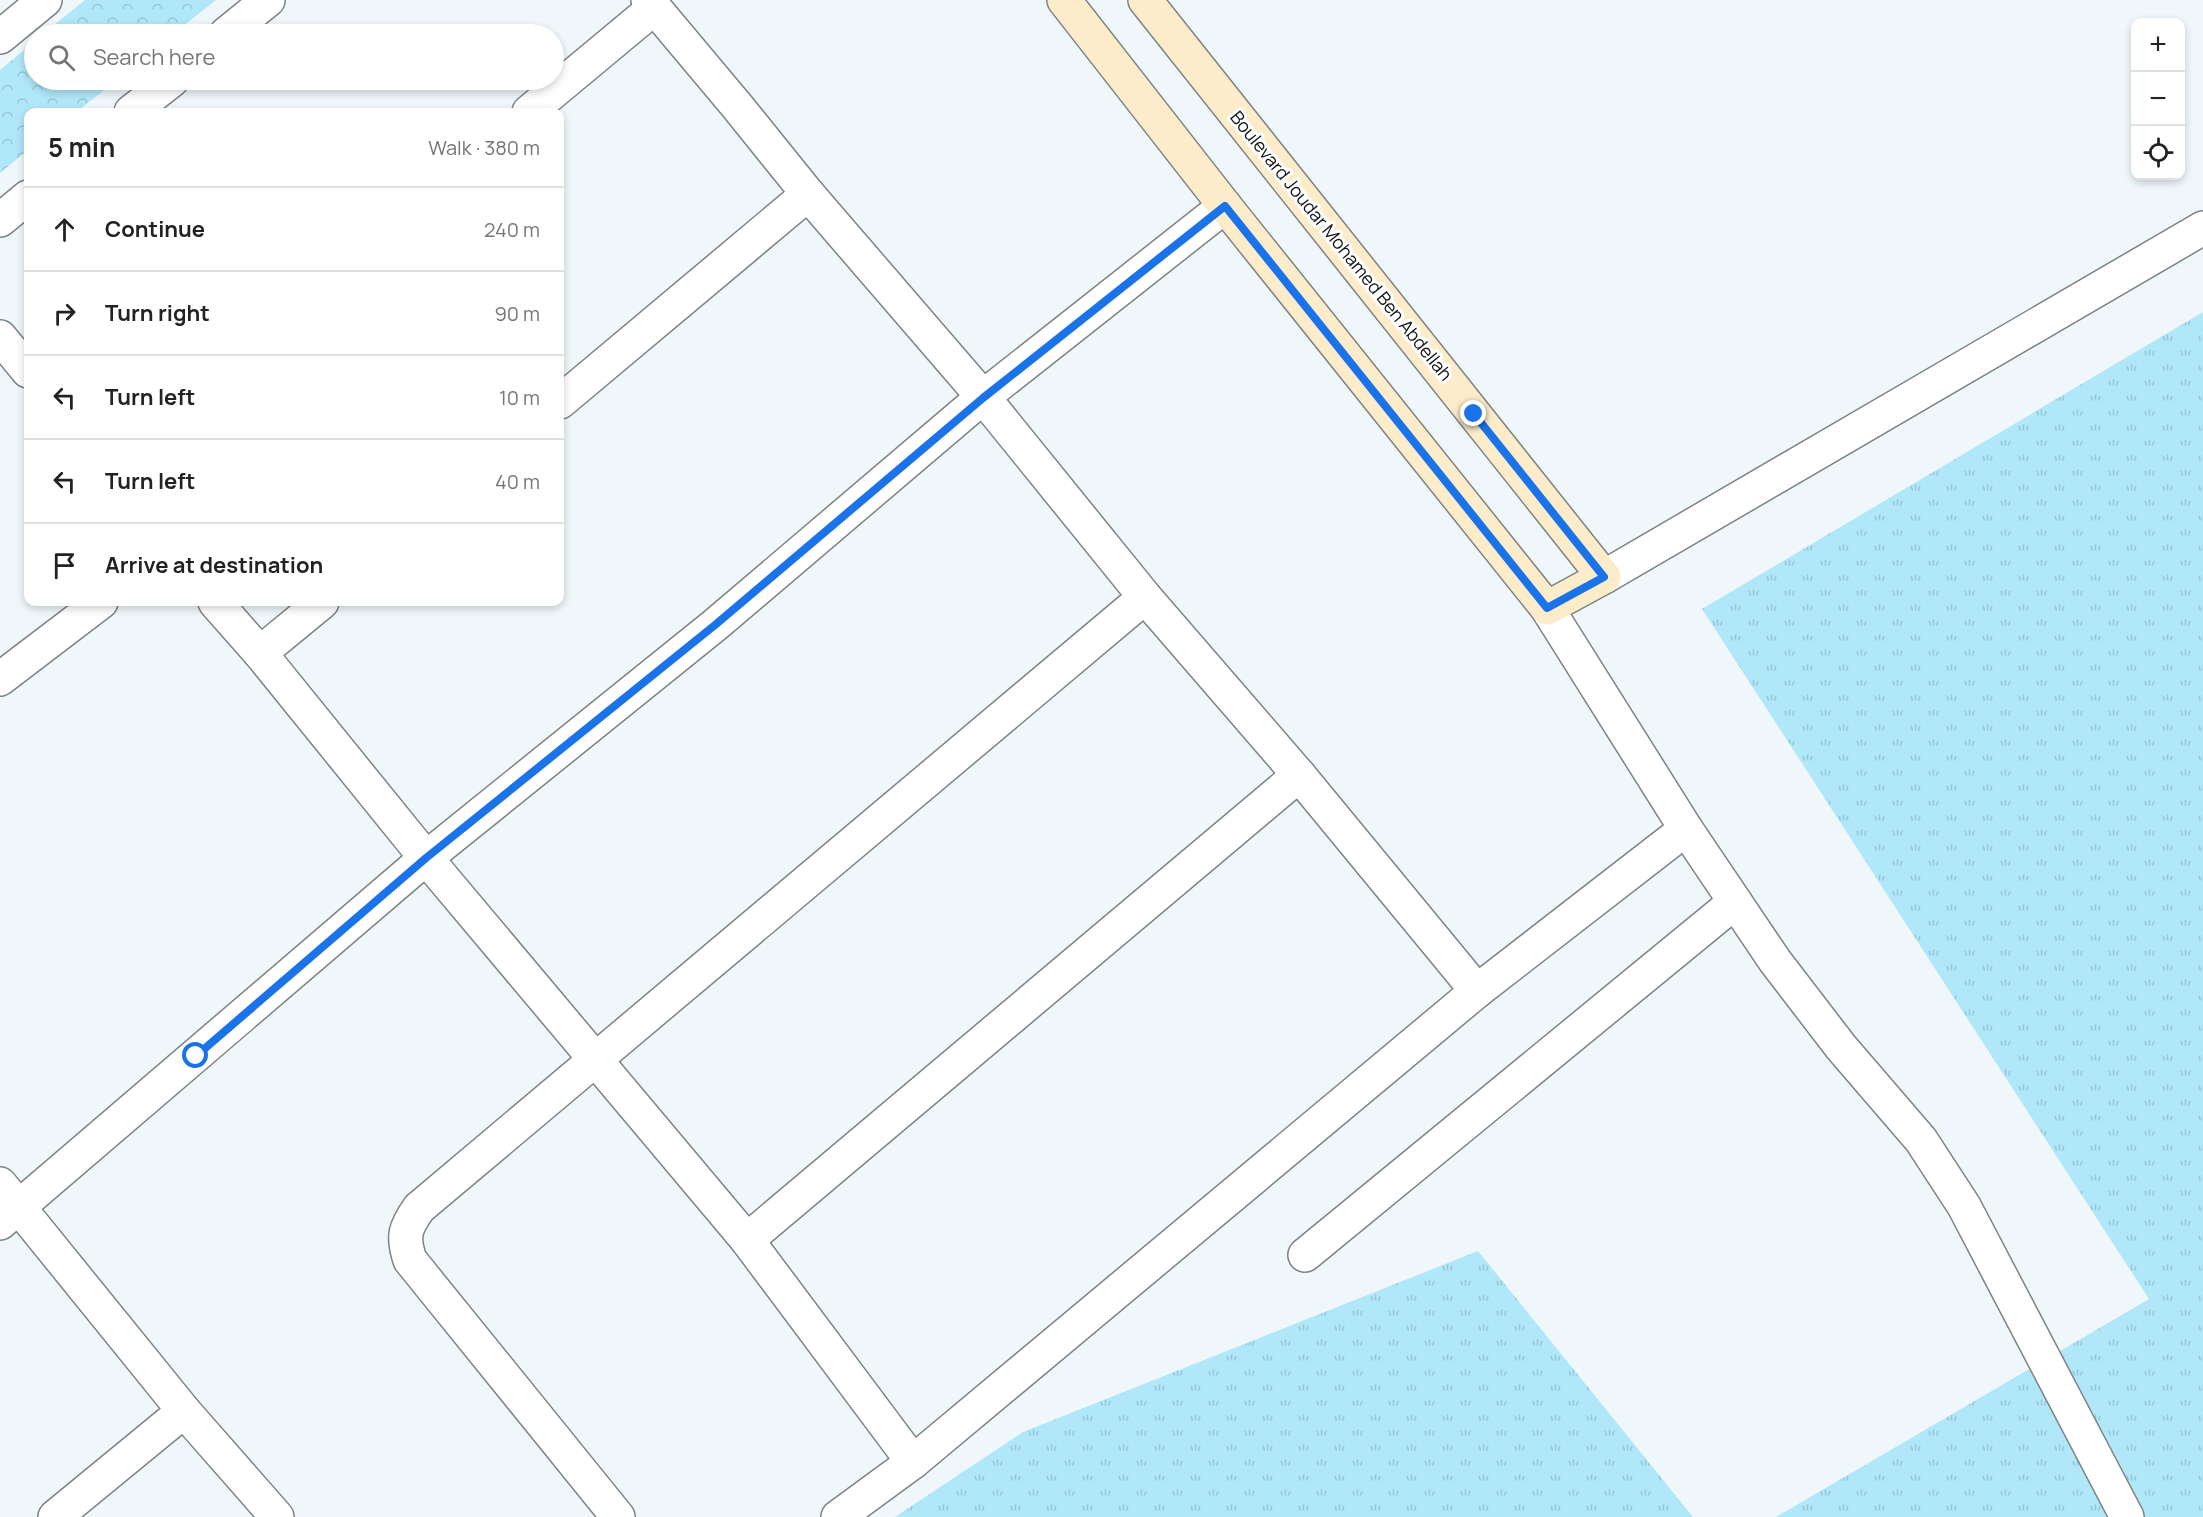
<!DOCTYPE html>
<html lang="en">
<head>
<meta charset="utf-8">
<style>
	:root { --surface:#fff; --page:#f2f2f2; --text:#222; --muted:#767676; --line:#e0e0e0 }
	body { margin:0; font-family:Manrope,sans-serif; background:var(--page); color:var(--text) }
	.controls { position:absolute; right:18px; top:18px; display:grid; overflow:hidden; border-radius:12px; box-shadow:0 3px 9px #0003 }
	.controls button { width:54px; height:54px; display:grid; place-items:center; padding:0; border:0; border-bottom:2px solid var(--line); background:var(--surface); color:var(--text); font:30px sans-serif }
	.stop { position:absolute; width:18px; height:18px; margin:-14px; border:4px solid #1a73e8; border-radius:50%; background:#fff }
	.stop.end { background:#1a73e8; border-color:#fff; box-shadow:0 2px 6px #0008 }
	.list { margin:0; padding:0; list-style:none }
	h2 { display:flex; justify-content:space-between; align-items:center; height:78px; margin:0; padding:0 24px; font-size:26px }
	h2 small { font-size:20px; font-weight:400; color:var(--muted) }
	.list li { display:grid; grid-template-columns:39px 1fr auto; gap:18px; align-items:center; box-sizing:border-box; height:84px; padding:0 24px; border-top:2px solid var(--line) }
	.list b { display:block; font-size:22px; white-space:nowrap }
	.list em { font-size:20px; font-style:normal; color:var(--muted) }
	.icon { flex:none; width:33px; height:33px; fill:none; stroke:currentColor; stroke-width:2; stroke-linecap:round; stroke-linejoin:round }
	.map { position:relative; flex:none; width:2203px; height:1517px; overflow:hidden }
	.search { position:absolute; background:var(--surface); box-shadow:0 3px 9px #0003; left:24px; top:24px; width:540px; height:66px; display:flex; align-items:center; gap:15px; box-sizing:border-box; padding:0 21px; border-radius:33px; color:var(--muted); font-size:22px }
	.panel { position:absolute; background:var(--surface); box-shadow:0 3px 9px #0003; left:24px; top:108px; width:540px; height:498px; border-radius:12px }
	.map>svg:first-child { display:block }
	.grass { fill:url(#grass-tufts) }
	.park { fill:url(#park-crowns) }
	.lines { fill:none; stroke-linecap:round; stroke-linejoin:round }
	.street-casing { stroke:#7c8385; stroke-width:36 }
	.secondary-casing { stroke:#7c8385; stroke-width:36 }
	.street { stroke:#fff; stroke-width:33 }
	.secondary { stroke:#fcecca; stroke-width:33 }
	.route { stroke:#1a73e8; stroke-width:8 }
	.labels { text-anchor:middle; stroke-width:6; stroke-linejoin:round; paint-order:stroke }
	.street-label { font-size:18px; fill:#101314; stroke:#fff }
</style>
</head>
<body>
<div class="map">
<svg width="2203" height="1517" viewBox="0 0 2203 1517">
	<defs>
		<pattern id="grass-tufts" width="24" height="20" patternUnits="userSpaceOnUse" patternTransform="scale(1.5)"><rect width="24" height="20" fill="#b1e8f9"/><path d="M3 7l-1-3M5 7V3M7 7l1-3M15 17l-1-3M17 17v-4M19 17l1-3" fill="none" stroke="#97c6d5"/></pattern>
		<pattern id="park-crowns" width="20" height="18" patternUnits="userSpaceOnUse" patternTransform="scale(1.5)"><rect width="20" height="18" fill="#b1e8f9"/><path d="M2 6a3 3 0 1 1 6 0M12 15a3 3 0 1 1 6 0" fill="none" stroke="#97c6d5"/></pattern>
	</defs>
	<rect width="100%" height="100%" fill="#eff7fa"/>
	<!-- grass -->
	<g class="grass">
		<polygon points="2203,312 2203,1517 1776,1517 2149,1299 1702,609"/>
		<polygon points="1478,1251 1693,1517 895,1517 1023,1432"/>
	</g>
	<!-- park -->
	<g class="park">
		<polygon points="85,0 216,0 173,34 43,34"/>
		<polygon points="34,42 34,80 117,80 76,112 28,112 28,150 0,173 0,70"/>
	</g>
	<g class="lines">
		<defs>
			<g id="street">
				<polyline points="648,0 737,106 808,194 983,397 1145,597 1299,775 1477,991"/>
				<polyline points="226,34 268,0"/>
				<polyline points="0,37 45,0"/>
				<polyline points="131,112 172,80"/>
				<polyline points="529,112 654,8"/>
				<polyline points="0,220 28,197"/>
				<polyline points="0,337 28,371"/>
				<polyline points="560,402 808,194"/>
				<polyline points="1604,577 2203,228"/>
				<polyline points="215,602 260,653 426,858 747,1240 913,1462"/>
				<polyline points="1547,608 1686,829 1775,961 1841,1047 1921,1140 1964,1206 2127,1517"/>
				<polyline points="260,653 322,602"/>
				<polyline points="0,679 101,602"/>
				<polyline points="0,1184 184,1411 277,1517"/>
				<polyline points="0,1223 426,858 715,625 983,397 1225,206"/>
				<polyline points="747,1240 1299,775"/>
				<polyline points="1305,1255 1735,902"/>
				<polyline points="55,1517 184,1411"/>
				<path d="M618 1517 410 1260C402 1236 405 1228 419 1208L1145 597"/>
				<polyline points="838,1517 913,1462 1477,991 1686,829"/>
			</g>
			<polyline id="secondary" points="1064,0 1225,206 1547,608 1604,577 1145,0"/>
		</defs>
		<!-- street casing -->
		<use href="#street" class="street-casing"/>
		<!-- secondary casing -->
		<use href="#secondary" class="secondary-casing"/>
		<!-- street -->
		<use href="#street" class="street"/>
		<!-- secondary -->
		<use href="#secondary" class="secondary"/>
	</g>
	<g class="lines">
		<!-- route -->
		<polyline class="route" points="196,1056 426,858 715,625 983,398 1225,206 1547,608 1604,577 1474,414"/>
	</g>
	<g class="labels">
		<!-- street labels -->
		<g class="street-label">
			<text transform="translate(1341 246) rotate(51)" y="6">Boulevard Joudar Mohamed Ben Abdellah</text>
		</g>
	</g>
</svg>
<div class="controls">
<button>+</button>
<button>−</button>
<button><svg class="icon" aria-label="locate" viewBox="0 0 24 24"><circle cx="12" cy="12" r="6"/><path d="M12 2v4M12 18v4M2 12h4M18 12h4"/></svg></button>
</div>
<div class="stop" style="left:196px;top:1056px"></div>
<div class="stop end" style="left:1474px;top:414px"></div>
<div class="search"><svg class="icon" aria-label="search" viewBox="0 0 24 24"><circle cx="10" cy="10" r="6"/><path d="M15 15l6 6"/></svg>Search here</div>
<section class="panel">
<h2>5 min<small>Walk · 380 m</small></h2>
<ul class="list">
<li><svg class="icon" aria-label="ahead" viewBox="0 0 24 24"><path d="M12 20V5M6 11l6-6 6 6"/></svg><div><b>Continue</b></div><em>240 m</em></li>
<li><svg class="icon" aria-label="right" viewBox="0 0 24 24"><path d="M7 20v-9h11M14 6l5 5-5 5"/></svg><div><b>Turn right</b></div><em>90 m</em></li>
<li><svg class="icon" aria-label="left" viewBox="0 0 24 24"><path d="M17 20v-9H6M10 6l-5 5 5 5"/></svg><div><b>Turn left</b></div><em>10 m</em></li>
<li><svg class="icon" aria-label="left" viewBox="0 0 24 24"><path d="M17 20v-9H6M10 6l-5 5 5 5"/></svg><div><b>Turn left</b></div><em>40 m</em></li>
<li><svg class="icon" aria-label="arrive" viewBox="0 0 24 24"><path d="M6 21V4h12l-3 4 3 4H6"/></svg><div><b>Arrive at destination</b></div></li>
</ul>
</section>
</div>
</body>
</html>
